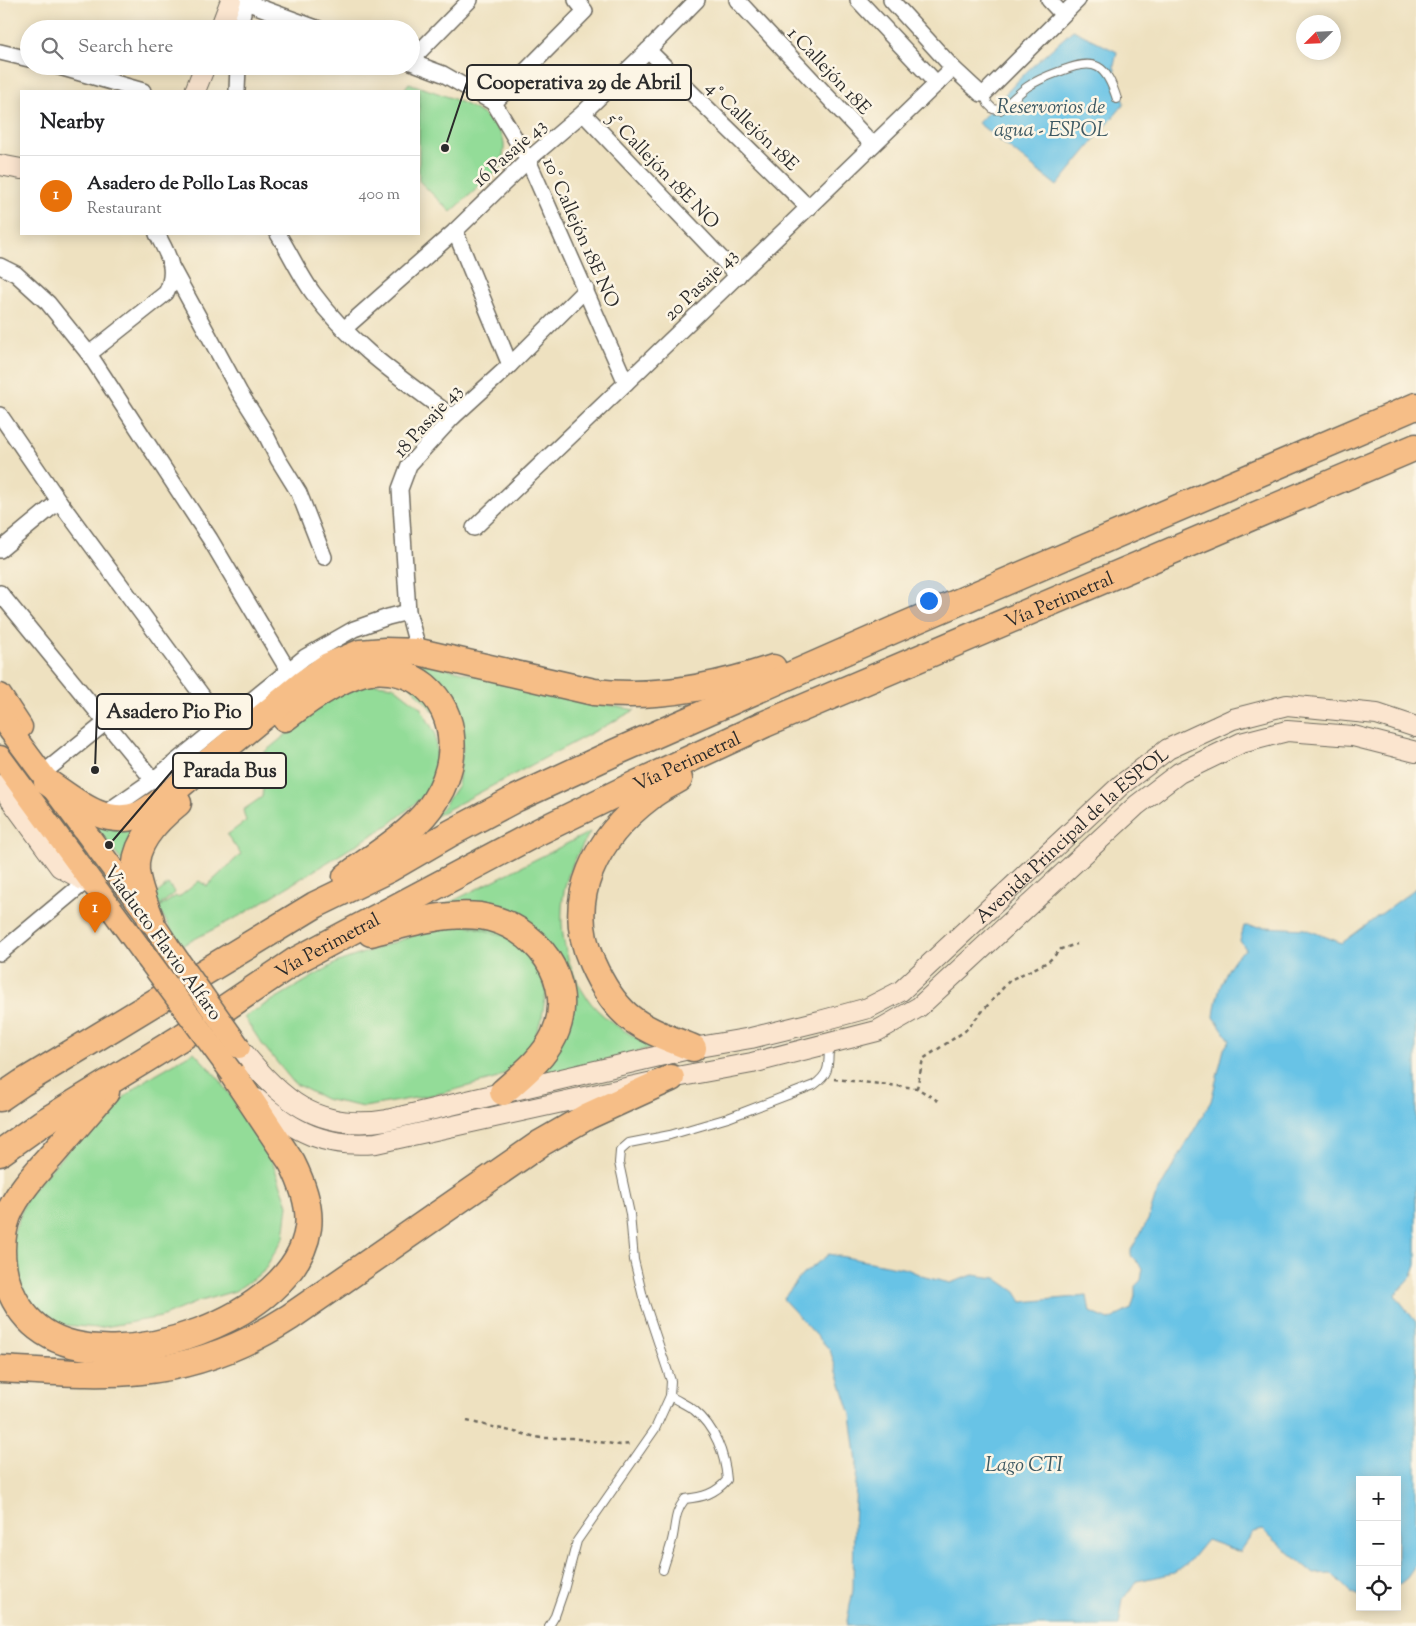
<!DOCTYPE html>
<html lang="en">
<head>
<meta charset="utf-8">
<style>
	:root { --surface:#fff; --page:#f2f2f2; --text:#202124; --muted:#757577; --line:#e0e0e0; --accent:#0f766e }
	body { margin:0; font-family:"Sorts Mill Goudy",serif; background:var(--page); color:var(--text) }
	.controls { position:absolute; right:15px; bottom:15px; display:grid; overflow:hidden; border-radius:0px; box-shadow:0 2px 12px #0003 }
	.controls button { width:45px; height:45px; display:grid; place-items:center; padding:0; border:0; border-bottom:1px solid var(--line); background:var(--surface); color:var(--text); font:25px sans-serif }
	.compass { position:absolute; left:1296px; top:15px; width:45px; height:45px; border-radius:50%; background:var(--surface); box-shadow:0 2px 12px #0003; rotate:246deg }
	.you { position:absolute; left:928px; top:600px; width:18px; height:18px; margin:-12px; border:4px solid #fff; border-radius:50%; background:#1a73e8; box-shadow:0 0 0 8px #1a73e833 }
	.badge { display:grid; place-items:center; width:32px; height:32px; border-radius:50%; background:var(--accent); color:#fff; font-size:16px; font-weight:700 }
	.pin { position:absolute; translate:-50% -41px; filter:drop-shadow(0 1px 2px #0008) }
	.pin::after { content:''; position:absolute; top:26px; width:18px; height:15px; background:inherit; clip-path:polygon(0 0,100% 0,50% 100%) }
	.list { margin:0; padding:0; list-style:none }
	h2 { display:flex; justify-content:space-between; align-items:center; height:65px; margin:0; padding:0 20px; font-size:21px }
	h2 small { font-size:16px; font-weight:400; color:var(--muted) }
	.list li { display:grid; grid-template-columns:32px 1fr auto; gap:15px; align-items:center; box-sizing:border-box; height:80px; padding:0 20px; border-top:1px solid var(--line) }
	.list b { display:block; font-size:19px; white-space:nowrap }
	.list p { margin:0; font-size:16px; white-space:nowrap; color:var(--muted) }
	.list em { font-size:16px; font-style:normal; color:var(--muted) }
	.icon { flex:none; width:28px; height:28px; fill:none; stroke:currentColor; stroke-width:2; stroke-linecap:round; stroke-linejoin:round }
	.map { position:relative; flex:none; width:1416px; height:1626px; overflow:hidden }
	.search { position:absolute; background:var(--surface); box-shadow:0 2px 12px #0003; left:20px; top:20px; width:400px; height:55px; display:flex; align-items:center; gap:12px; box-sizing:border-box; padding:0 18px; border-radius:28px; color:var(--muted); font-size:19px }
	.panel { position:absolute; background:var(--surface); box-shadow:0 2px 12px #0003; left:20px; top:90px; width:400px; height:145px; border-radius:0px }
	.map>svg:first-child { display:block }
	.green { fill:#93dc98; stroke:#5f8462 }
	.water { fill:#68c3e6; stroke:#4a7788 }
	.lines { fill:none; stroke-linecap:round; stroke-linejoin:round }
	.lane-casing { stroke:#6f6b5f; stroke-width:10 }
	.street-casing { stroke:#6f6b5f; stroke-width:18 }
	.secondary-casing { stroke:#6f6b5f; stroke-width:22 }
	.primary-casing { stroke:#6f6b5f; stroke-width:25 }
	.highway-casing { stroke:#6f6b5f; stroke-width:29 }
	.path { stroke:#6f6b5f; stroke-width:2.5; stroke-dasharray:4 4; stroke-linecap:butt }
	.lane { stroke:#fff; stroke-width:8 }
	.street { stroke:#fff; stroke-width:15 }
	.secondary { stroke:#fbe5cf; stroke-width:20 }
	.primary { stroke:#f6be87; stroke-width:22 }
	.highway { stroke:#f6be87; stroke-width:26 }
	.primary-bridge-casing { stroke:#6f6b5f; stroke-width:25; stroke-linecap:butt }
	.primary-bridge { stroke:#f6be87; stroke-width:22 }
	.labels { text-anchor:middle; stroke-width:5; stroke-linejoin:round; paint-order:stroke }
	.street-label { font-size:19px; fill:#2b2b2b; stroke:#fcf5e5 }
	.water-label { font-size:20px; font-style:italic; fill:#3d5963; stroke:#fcf5e5 }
	.leader { fill:none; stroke:#2b2b2b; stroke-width:2 }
	.callout-dot { fill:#2b2b2b; stroke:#fcf5e5; stroke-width:2 }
	.callout { fill:#fcf5e5; stroke:#2b2b2b; stroke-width:2 }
	.callout-label { font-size:20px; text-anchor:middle; font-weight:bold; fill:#2b2b2b }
</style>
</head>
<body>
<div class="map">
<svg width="1416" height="1626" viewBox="0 0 1416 1626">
	<rect width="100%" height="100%" fill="#fcf5e5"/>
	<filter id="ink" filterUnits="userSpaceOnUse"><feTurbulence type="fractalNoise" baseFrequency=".02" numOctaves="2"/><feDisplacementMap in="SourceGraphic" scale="10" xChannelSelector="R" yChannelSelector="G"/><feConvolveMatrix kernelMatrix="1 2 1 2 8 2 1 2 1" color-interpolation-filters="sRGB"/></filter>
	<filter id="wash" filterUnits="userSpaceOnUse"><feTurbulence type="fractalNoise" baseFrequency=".0096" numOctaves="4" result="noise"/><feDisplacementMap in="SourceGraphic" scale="20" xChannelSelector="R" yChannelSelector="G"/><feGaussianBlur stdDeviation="1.12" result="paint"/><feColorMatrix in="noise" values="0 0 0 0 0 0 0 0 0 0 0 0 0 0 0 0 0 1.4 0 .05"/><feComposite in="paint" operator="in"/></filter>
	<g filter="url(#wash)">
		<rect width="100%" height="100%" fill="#eee1c0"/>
		<!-- green -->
		<g class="green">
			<path d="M409 83C438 94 492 107 503 139 506 146 502 158 502 166L451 212 419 181V91H403Z"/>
			<polygon points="388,660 417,660 529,690 635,710 430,819 443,807 458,785 463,745"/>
			<polygon points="367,683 393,686 420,707 435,733 438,765 430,791 390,824 243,914 181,946 158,908 176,896 178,898 199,881 207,886 241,854 227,835 246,821 243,810 262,797 263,789 277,778 261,755 343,688"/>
			<polygon points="148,816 127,868 92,823"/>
			<path d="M590 832C583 845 574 859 569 873 554 915 563 968 591 1003 605 1021 633 1036 653 1047L536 1079 554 1052 551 954 433 911Z"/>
			<polygon points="168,884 175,893 160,905 153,897"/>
			<polygon points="463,924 519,940 540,965 546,992 542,1017 534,1039 521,1061 498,1078 443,1093 364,1107 325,1099 294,1083 262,1044 244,1017 338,962 418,934"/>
			<polygon points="194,1052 220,1080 262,1142 272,1161 288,1205 284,1237 263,1272 235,1291 197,1302 161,1317 98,1328 65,1325 34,1320 8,1249 27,1196 93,1122 147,1079"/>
		</g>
		<!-- water -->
		<g class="water">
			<polygon points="1073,30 1117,52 1114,66 1124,104 1057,186 978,123 1027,71"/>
			<path d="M1416 888V1265L1412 1276 1395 1295 1416 1322V1565L1407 1578 1397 1586V1480H1360V1597L1351 1593 1331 1573 1314 1574 1263 1530 1254 1532 1240 1552 1207 1540 1188 1563 1174 1573 1137 1581 1123 1599 1119 1626H846L853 1590 854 1524 857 1463 851 1415 830 1350 783 1299 802 1275 829 1254 907 1269 925 1277 950 1283 973 1275 996 1278 1016 1292 1022 1302 1087 1296 1090 1312 1109 1320 1131 1309 1135 1296V1286L1141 1280 1143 1268 1131 1256V1250L1148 1220 1155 1197 1211 1101 1224 1049 1230 1040 1214 1017C1216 997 1222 976 1234 960 1237 955 1242 952 1246 949L1240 941 1244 926 1305 929 1342 943Z"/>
		</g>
	</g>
	<g filter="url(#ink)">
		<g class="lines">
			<defs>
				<g id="lane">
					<path d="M984 94 988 104 993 109 1000 110C1010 103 1017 94 1027 87 1037 80 1050 75 1061 71 1096 57 1106 65 1117 99"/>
					<path d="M663 1570C666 1559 671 1547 673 1536 676 1520 675 1512 685 1499 703 1497 715 1494 727 1480 725 1454 715 1427 694 1410 687 1405 678 1401 670 1396"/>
					<path d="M549 1626 555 1616 564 1590 577 1541 655 1429 670 1396 671 1381 643 1297 634 1260 630 1214 619 1163 620 1151 629 1143 670 1135 728 1118 814 1085C831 1073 828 1065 829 1045"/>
				</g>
				<g id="street">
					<polyline points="240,0 319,29"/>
					<polyline points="737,0 873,145"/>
					<polyline points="858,0 937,84"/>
					<polyline points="891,0 953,68 981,94 984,94 1078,0"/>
					<polyline points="1049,0 1062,14"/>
					<polyline points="240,29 245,2"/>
					<polyline points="648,50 809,208"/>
					<polyline points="0,52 29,59"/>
					<polyline points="411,60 470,0"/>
					<polyline points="411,62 443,74 494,103 528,160 626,383"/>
					<polyline points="56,66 143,91"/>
					<polyline points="237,91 238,66"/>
					<polyline points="494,103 585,11 576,0"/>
					<polyline points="583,113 738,276"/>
					<polyline points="455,231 510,365"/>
					<path d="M278 234C290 253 300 275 313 293 351 345 402 379 453 417"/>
					<polyline points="0,266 16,274 48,303 89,354 210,539 288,670"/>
					<polyline points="172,268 240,393 264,431 278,459 299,493 324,557"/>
					<polyline points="344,329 455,231 528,160 583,113 648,50 697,0"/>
					<path d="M89 354 166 293C178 269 168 255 157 234"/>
					<polyline points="0,415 59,501 223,724"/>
					<polyline points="474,528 626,383 953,68"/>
					<polyline points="0,550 59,501"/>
					<polyline points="0,593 153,780"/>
					<polyline points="419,652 408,612 400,489 409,465 453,417 510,365 586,289"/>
					<polyline points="42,774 105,723"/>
					<polyline points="101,816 153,780 305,657 354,629 388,617 408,612"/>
					<polyline points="0,953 86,881"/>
				</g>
				<g id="secondary">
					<polyline points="220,29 231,0"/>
					<polyline points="195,91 205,66"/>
					<polyline points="0,165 21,169"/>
					<polyline points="0,785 60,867 94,886"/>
					<path id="s1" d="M239 1047C280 1099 317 1132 387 1120L693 1048 751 1038 820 1021 868 1008 901 991 1121 785 1168 749 1233 719 1287 705 1377 714 1416 727"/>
					<path d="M257 1099C293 1132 326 1148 376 1143L671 1078 752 1063 877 1031 919 1007 1137 805 1179 773 1241 743 1287 731 1353 736 1416 752"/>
				</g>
				<g id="primary">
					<polyline points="0,695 21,727"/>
					<polyline points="0,717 151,920 168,946"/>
					<polyline points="0,757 148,959"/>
				</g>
				<g id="highway">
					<path d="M285 718C307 701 343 675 371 671 390 669 410 674 425 686 459 715 458 764 435 800 417 831 374 855 346 877"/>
					<path d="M679 779C669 785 658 790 650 797 597 837 563 898 592 963 600 981 612 1002 628 1016 646 1031 671 1039 693 1048"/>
					<path d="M47 782C74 800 104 828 139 815 145 812 150 808 156 805L304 683 328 666 360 653 385 651 419 652 594 692C654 699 716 687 773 668"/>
					<path d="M151 920C145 904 138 888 136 871 133 844 158 819 178 803"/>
					<path d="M371 933C405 924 444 912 480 916 535 924 579 981 554 1036 543 1059 522 1075 503 1092"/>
					<path d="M106 1092C88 1113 70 1134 52 1155 35 1174 18 1192 8 1215 0 1237 0 1263 8 1285 15 1304 27 1321 44 1332 115 1379 296 1319 308 1228 311 1206 302 1183 292 1163L232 1073"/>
					<polyline points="0,1098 22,1083 315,905 389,869 451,833 517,798 616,752 905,625 1416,406"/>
					<path id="s2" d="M0 1153 42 1123 182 1037 295 961 538 832 636 784 765 724 1416 447"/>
					<path d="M0 1369C47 1371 94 1376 141 1371 195 1366 245 1346 290 1317L541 1143 588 1116 671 1078"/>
				</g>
			</defs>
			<!-- lane casing -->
			<use href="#lane" class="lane-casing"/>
			<!-- street casing -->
			<use href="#street" class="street-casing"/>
			<!-- secondary casing -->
			<use href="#secondary" class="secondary-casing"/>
			<!-- primary casing -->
			<use href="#primary" class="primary-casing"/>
			<!-- highway casing -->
			<use href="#highway" class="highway-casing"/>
			<!-- path -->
			<g class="path">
				<polyline points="834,1079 917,1088"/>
				<polyline points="938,1101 917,1088 923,1059 965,1031 1010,980 1048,962 1061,949 1077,944"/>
				<polyline points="467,1421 541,1438 572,1438 620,1445 631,1444"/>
			</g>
			<!-- lane -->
			<use href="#lane" class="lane"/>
			<!-- street -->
			<use href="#street" class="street"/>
			<!-- secondary -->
			<use href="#secondary" class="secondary"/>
			<!-- primary -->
			<use href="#primary" class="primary"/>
			<!-- highway -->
			<use href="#highway" class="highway"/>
			<defs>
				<g id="primary-bridge">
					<polyline points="168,946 239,1047"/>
					<polyline points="148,959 232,1073"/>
				</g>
			</defs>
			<!-- primary-bridge casing -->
			<use href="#primary-bridge" class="primary-bridge-casing"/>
			<!-- primary-bridge -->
			<use href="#primary-bridge" class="primary-bridge"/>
		</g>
	</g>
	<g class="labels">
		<!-- street labels -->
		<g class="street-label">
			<text transform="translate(830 70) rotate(47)" y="7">1 Callejón 18E</text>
			<text transform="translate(753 125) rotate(44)" y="7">4° Callejón 18E</text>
			<text transform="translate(509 152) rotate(-42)" y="7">16 Pasaje 43</text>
			<text transform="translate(664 170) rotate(46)" y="7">5° Callejón 18E NO</text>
			<text transform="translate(582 232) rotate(66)" y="7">10° Callejón 18E NO</text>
			<text transform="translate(700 284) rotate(-44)" y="7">20 Pasaje 43</text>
			<text transform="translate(427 420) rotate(-48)" y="7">18 Pasaje 43</text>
			<text dy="7" stroke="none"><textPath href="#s2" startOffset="1198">Vía Perimetral</textPath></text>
			<text dy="7" stroke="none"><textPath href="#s2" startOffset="792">Vía Perimetral</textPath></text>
			<text dy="7" stroke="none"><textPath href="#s1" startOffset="938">Avenida Principal de la ESPOL</textPath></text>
			<text transform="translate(164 942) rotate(54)" y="7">Viaducto Flavio Alfaro</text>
			<text dy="7" stroke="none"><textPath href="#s2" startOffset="388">Vía Perimetral</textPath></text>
		</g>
		<!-- water labels -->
		<g class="water-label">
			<text x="1051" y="113">Reservorios de<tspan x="1051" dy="23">agua - ESPOL</tspan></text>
			<text x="1024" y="1471">Lago CTI</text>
		</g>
	</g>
	<!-- callouts -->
	<path class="leader" d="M445 148L467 82M95 770L97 711M109 845L173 770"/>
	<g class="callout-dot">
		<circle cx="445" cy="148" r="5"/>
		<circle cx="95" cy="770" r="5"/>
		<circle cx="109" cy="845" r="5"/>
	</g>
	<g class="callout">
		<rect x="467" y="65" width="224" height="35" rx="5"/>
		<rect x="97" y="694" width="155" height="35" rx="5"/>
		<rect x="173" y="753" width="113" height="35" rx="5"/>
	</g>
	<g class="callout-label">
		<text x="579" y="89">Cooperativa 29 de Abril</text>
		<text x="174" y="718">Asadero Pio Pio</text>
		<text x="230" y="777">Parada Bus</text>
	</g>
</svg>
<div class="controls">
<button>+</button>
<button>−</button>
<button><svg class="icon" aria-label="locate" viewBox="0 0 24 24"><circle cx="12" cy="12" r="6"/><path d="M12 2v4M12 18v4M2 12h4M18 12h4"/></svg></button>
</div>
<svg class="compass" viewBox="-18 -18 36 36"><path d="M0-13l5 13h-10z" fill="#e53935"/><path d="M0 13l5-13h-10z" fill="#757577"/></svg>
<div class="you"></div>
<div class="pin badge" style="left:95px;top:933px;background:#e8710a">1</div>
<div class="search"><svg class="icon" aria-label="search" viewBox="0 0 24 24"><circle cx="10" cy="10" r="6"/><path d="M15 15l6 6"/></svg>Search here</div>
<section class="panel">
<h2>Nearby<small></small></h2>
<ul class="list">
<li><span class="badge" style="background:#e8710a">1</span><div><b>Asadero de Pollo Las Rocas</b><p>Restaurant</p></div><em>400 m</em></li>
</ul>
</section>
</div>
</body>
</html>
